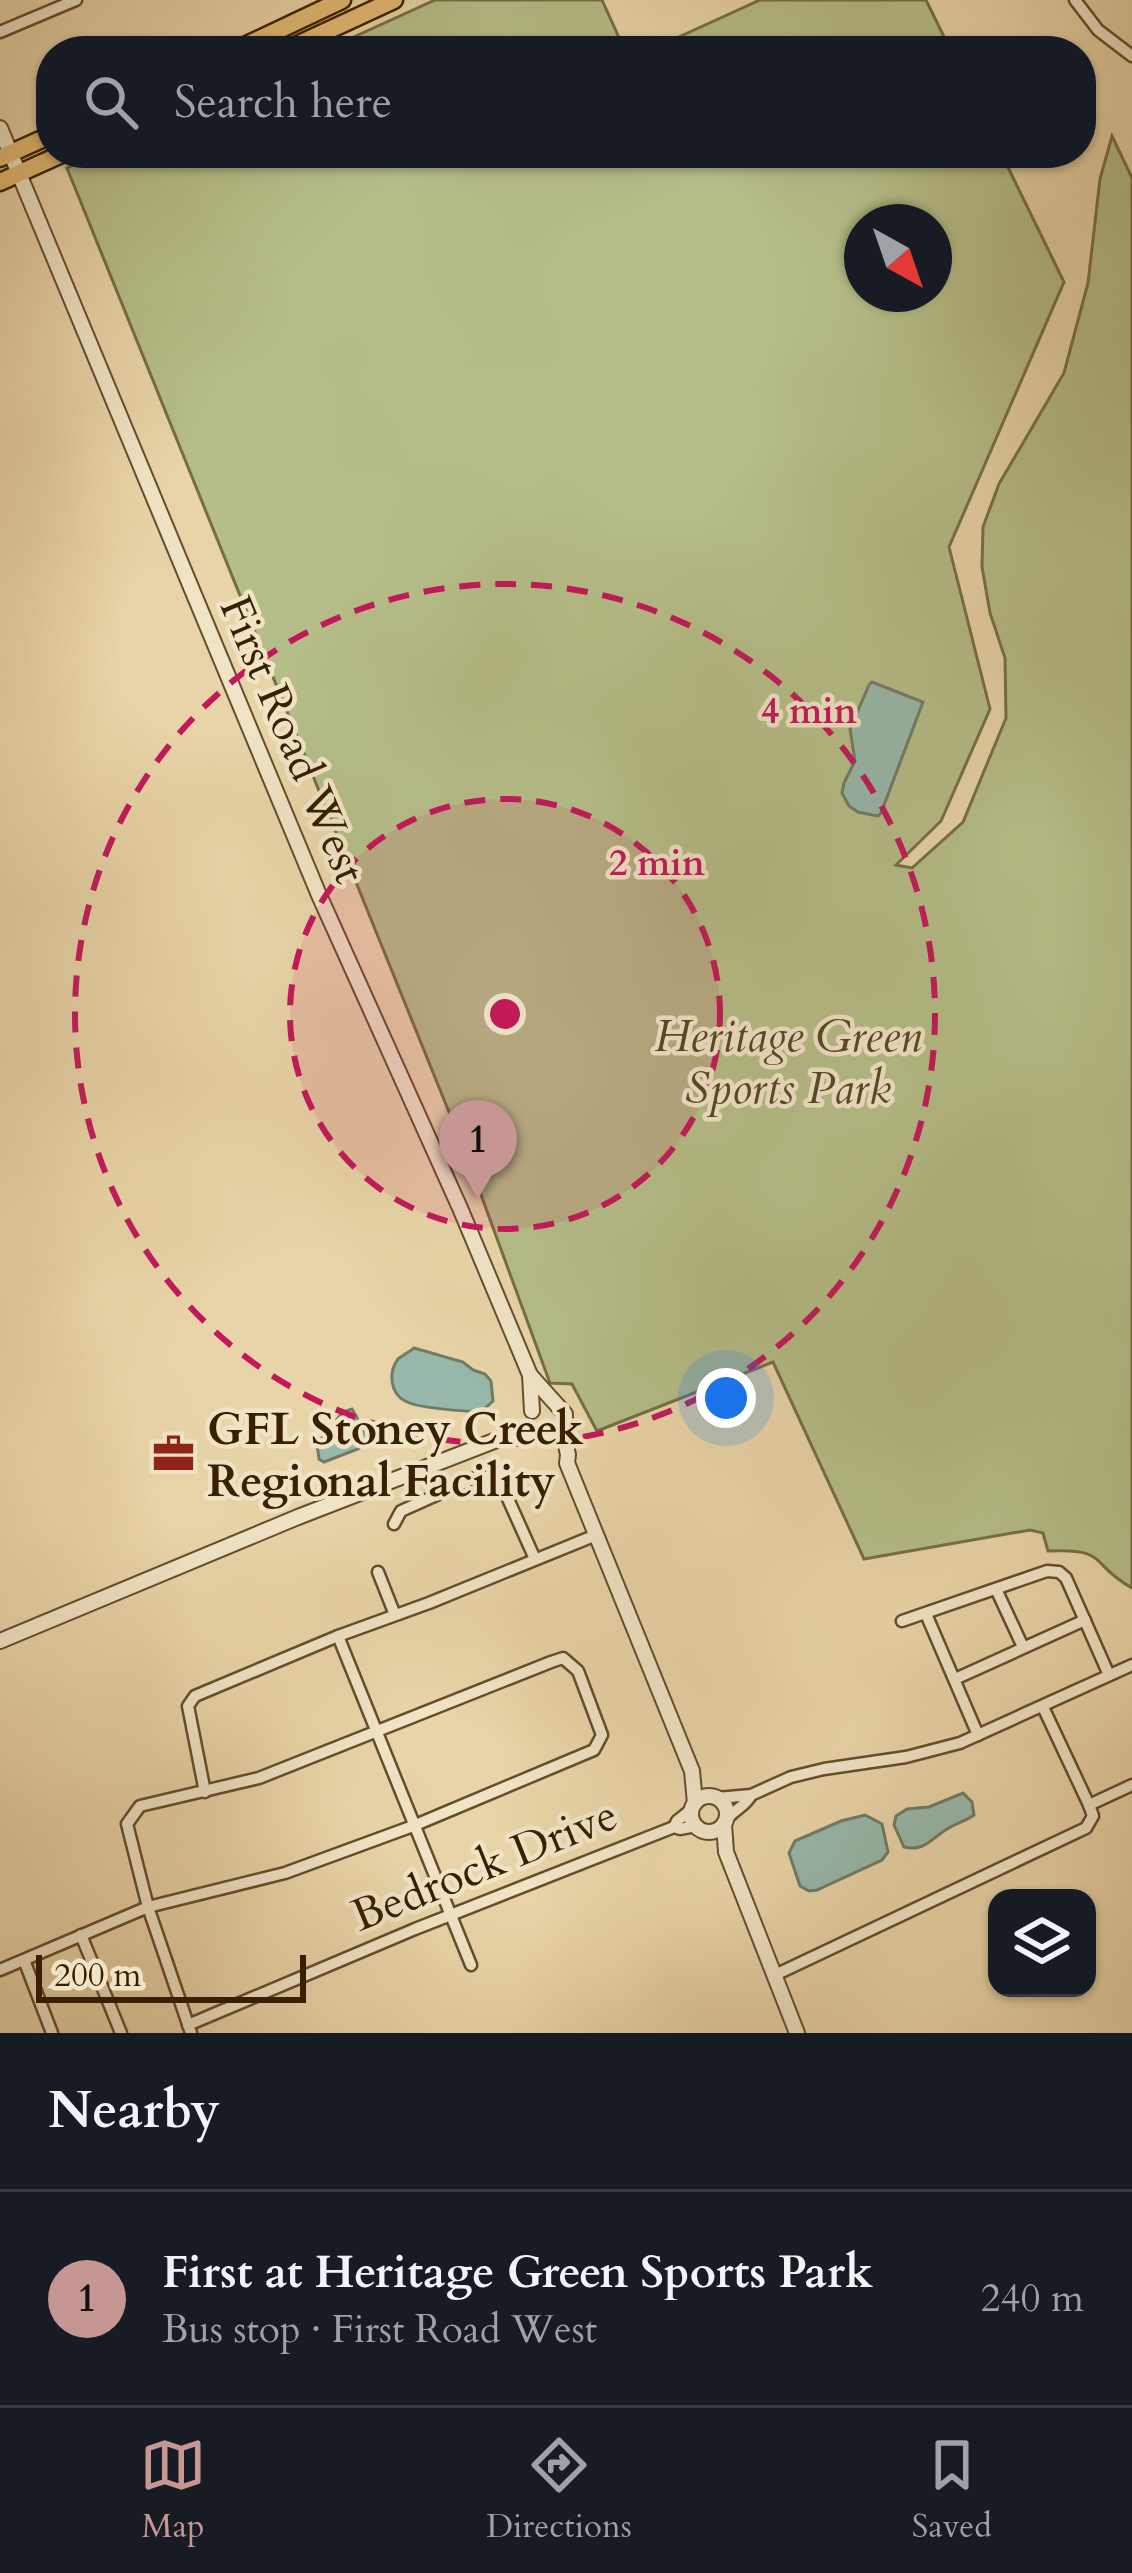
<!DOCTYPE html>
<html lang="en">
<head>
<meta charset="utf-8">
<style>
	:root { --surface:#171b24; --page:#20242c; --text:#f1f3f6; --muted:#9ea1a6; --line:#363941; --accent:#c59692 }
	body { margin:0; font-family:Cardo,serif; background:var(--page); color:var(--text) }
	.controls { position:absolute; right:36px; bottom:36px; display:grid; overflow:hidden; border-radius:24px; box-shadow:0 3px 9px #0004 }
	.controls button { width:108px; height:108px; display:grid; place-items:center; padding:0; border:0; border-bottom:3px solid var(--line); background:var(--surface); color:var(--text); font:60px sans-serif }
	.compass { position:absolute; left:844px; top:204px; width:108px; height:108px; border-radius:50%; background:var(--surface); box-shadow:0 3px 9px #0004; rotate:140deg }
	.scale { position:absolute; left:36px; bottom:30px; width:270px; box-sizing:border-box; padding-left:12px; border:6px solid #382100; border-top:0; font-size:33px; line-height:42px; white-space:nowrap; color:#382100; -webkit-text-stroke:9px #f0e3c6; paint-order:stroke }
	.you { position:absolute; left:726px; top:1398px; width:42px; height:42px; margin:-30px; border:9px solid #fff; border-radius:50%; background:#1a73e8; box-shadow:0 0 0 18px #1a73e833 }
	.badge { display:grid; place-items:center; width:78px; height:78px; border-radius:50%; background:var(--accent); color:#111; font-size:39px; font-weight:700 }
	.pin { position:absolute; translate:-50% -99px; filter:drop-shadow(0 3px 6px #0008) }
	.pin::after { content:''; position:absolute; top:63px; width:42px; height:36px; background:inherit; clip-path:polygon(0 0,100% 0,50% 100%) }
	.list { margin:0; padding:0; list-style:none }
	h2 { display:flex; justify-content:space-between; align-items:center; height:156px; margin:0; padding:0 48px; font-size:51px }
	h2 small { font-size:39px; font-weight:400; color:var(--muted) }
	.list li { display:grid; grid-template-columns:78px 1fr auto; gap:36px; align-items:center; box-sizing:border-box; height:216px; padding:0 48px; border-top:3px solid var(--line) }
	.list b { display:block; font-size:45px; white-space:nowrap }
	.list p { margin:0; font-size:39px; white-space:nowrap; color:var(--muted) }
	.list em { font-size:39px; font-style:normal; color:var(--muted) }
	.icon { flex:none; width:66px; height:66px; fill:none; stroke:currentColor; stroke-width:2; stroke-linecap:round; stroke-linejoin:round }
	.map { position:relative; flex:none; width:1132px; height:2033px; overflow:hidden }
	.search { position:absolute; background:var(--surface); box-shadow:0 3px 9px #0004; left:36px; right:36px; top:36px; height:132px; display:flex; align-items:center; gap:30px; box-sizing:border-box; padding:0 42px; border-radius:48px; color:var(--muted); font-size:45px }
	.sheet { height:372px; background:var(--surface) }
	nav { display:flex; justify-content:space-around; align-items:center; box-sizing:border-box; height:168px; border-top:3px solid var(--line); background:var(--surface); font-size:33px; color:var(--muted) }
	nav a { display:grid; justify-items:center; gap:6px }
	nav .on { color:var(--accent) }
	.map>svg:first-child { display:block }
	.green { fill:#b5bd88; stroke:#766f44; stroke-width:3; fill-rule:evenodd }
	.water { fill:#97b8aa; stroke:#717c66; stroke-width:3 }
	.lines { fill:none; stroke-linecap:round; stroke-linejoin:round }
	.minor-casing { stroke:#644e2a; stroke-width:15 }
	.tertiary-casing { stroke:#644e2a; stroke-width:18 }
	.primary-casing { stroke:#382100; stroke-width:21 }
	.minor { stroke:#f0e3c6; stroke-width:10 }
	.tertiary { stroke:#f0e3c6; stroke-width:14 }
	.primary { stroke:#e4ba74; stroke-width:16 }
	.ring { fill:none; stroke:#c2185b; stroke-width:6; stroke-dasharray:21 15 }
	.labels { text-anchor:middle; stroke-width:9; stroke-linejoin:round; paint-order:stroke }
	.street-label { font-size:45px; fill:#382100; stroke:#f0e3c6 }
	.park-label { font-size:45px; font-style:italic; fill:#574822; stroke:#f0e3c6 }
	.poi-label { font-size:45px; font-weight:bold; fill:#382100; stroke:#f0e3c6; text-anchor:start }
	.centre { fill:#c2185b; stroke:#f0e3c6; stroke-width:6 }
	.ring-label { font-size:36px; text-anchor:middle; font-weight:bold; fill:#c2185b; stroke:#f0e3c6; stroke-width:9; stroke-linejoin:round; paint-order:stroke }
</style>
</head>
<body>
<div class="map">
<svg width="1132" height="2033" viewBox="0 0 1132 2033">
	<rect width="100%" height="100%" fill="#e8d4a8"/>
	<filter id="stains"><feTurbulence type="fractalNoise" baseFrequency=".00167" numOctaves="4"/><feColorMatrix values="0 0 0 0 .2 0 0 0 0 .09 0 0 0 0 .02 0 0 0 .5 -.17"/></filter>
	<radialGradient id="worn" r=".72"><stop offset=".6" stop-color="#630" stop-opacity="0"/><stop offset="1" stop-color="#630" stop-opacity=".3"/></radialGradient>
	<!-- green -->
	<g class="green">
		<polygon points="435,0 602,0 625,51 323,51"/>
		<polygon points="760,0 926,0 951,51 648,51"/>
		<path d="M1112 136 1132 178V1588C1089 1564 1109 1548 1048 1551L1043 1533 1030 1530 864 1559 773 1362 597 1431 572 1384 550 1383 466 1154 67 168 99 153H1001L1064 282 949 547 990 709 941 821 896 865 912 868 963 822 1006 718 1005 658 990 613 982 567 983 527 999 484 1064 373 1088 283 1100 179ZM862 222H934V294H862Z"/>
	</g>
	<!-- water -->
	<g class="water">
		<polygon points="872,682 923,702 881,813 878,816 858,812 849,806 842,793 844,783 855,761 850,729 869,685"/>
		<path d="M414 1348 463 1362 473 1370 485 1374 491 1381 493 1401 481 1412C464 1411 419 1409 405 1401 390 1393 388 1372 398 1359 399 1358 413 1349 414 1348Z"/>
		<polygon points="352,1409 370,1441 358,1449 324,1462 319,1459 317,1444 343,1412"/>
		<path d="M963 1793 972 1802 974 1815C966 1821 956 1823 947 1829 931 1839 924 1852 904 1847L894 1825 896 1816 907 1809 929 1807Z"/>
		<polygon points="865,1815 882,1824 888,1852 882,1860 817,1890 809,1891 800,1886 789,1853 795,1841 841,1821"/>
	</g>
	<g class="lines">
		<defs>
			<g id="minor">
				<polyline points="1075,0 1098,30 1132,56"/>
				<polyline points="0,32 76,0"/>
				<polyline points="394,1524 401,1511 477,1477 490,1477 504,1490 535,1559"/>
				<polyline points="378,1572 395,1615"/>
				<polyline points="996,1589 1023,1647"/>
				<polyline points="926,1614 978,1735"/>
				<polyline points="902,1621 1047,1571 1059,1572 1066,1578 1109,1675"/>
				<polyline points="338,1636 471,1965"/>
				<polyline points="955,1679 1085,1620"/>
				<polyline points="205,1792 188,1706 195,1696 338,1636 429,1603 596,1535"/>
				<polyline points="717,1798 751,1795 791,1777 824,1769 906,1757 960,1743 1132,1665"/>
				<polyline points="1089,1805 1132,1785"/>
				<path d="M727 1819C734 1810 747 1805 751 1795"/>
				<polyline points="674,1827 677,1821 692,1809"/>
				<polyline points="81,1935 121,2033"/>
				<polyline points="24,1960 52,2033"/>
				<polyline points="0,1970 148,1907 285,1873 413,1826 594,1750 602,1735 578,1671 563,1658 551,1662 259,1778 140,1806 127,1824 148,1907 191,2033"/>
				<polyline points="775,1975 1086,1828 1093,1816 1089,1805 1043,1707"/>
				<polyline points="188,2025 415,1929 674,1827 680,1829 696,1826"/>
			</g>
			<g id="tertiary">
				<polyline points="0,128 319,895 460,1208 530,1375 532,1411"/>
				<polyline points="563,1429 568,1455 567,1463 692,1771 695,1803"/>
				<polyline points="0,1641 298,1517 507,1436 554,1435 565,1424 565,1414 530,1375"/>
				<circle cx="709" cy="1814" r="18"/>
				<polyline points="724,1824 726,1852 797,2033"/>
			</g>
			<g id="primary">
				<polyline points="234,51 342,0"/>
				<polyline points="284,51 394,0"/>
				<polyline points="0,158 51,135"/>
				<polyline points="0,182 64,153"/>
			</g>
		</defs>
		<!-- minor casing -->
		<use href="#minor" class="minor-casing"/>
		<!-- tertiary casing -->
		<use href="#tertiary" class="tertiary-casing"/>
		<!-- primary casing -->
		<use href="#primary" class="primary-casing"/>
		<!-- minor -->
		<use href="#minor" class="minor"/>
		<!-- tertiary -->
		<use href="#tertiary" class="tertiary"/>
		<!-- primary -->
		<use href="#primary" class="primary"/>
	</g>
	<!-- distance rings -->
	<circle cx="505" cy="1014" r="215" fill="#c2185b" fill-opacity=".12"/>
	<g class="ring">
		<circle cx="505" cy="1014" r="215"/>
		<circle cx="505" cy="1014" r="430"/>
	</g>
	<!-- icons -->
	<defs>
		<symbol id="office-bare" viewBox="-9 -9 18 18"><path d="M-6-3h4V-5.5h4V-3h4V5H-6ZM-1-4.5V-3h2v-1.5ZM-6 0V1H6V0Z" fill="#8f2418" stroke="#f0e3c6" stroke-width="2.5" paint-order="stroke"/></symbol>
	</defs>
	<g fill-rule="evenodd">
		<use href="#office-bare" x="144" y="1424" width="59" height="59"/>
	</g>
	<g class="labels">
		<!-- street labels -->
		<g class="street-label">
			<text transform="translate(294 739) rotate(67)" y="16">First Road West</text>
			<text transform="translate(484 1864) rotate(-22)" y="16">Bedrock Drive</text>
		</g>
		<!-- park labels -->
		<g class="park-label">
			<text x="788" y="1051">Heritage Green<tspan x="788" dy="52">Sports Park</tspan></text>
		</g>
		<!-- poi labels -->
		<g class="poi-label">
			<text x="207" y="1444">GFL Stoney Creek<tspan x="207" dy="52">Regional Facility</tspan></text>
		</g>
	</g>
	<circle cx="505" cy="1014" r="18" class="centre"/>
	<g class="ring-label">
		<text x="809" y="723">4 min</text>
		<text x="657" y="875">2 min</text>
	</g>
	<rect width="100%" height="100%" filter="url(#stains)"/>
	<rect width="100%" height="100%" fill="url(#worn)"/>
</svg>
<div class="controls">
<button><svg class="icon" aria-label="layers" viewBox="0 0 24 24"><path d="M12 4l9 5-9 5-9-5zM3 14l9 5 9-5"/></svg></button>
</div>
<svg class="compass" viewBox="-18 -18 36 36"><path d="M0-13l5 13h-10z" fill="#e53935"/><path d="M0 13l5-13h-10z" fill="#9ea1a6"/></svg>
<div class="scale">200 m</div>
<div class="you"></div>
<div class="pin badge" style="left:478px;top:1199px">1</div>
<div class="search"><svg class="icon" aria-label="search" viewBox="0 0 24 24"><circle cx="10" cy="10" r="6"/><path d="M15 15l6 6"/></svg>Search here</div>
</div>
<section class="sheet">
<h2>Nearby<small></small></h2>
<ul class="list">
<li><span class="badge">1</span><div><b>First at Heritage Green Sports Park</b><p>Bus stop · First Road West</p></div><em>240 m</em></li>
</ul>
</section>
<nav>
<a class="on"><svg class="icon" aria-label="map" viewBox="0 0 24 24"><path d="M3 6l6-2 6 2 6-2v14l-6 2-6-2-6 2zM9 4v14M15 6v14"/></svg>Map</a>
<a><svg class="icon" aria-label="directions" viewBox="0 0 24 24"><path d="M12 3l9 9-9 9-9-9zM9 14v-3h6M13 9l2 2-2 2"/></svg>Directions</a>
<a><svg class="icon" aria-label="saved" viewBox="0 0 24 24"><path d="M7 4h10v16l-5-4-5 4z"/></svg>Saved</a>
</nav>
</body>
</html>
